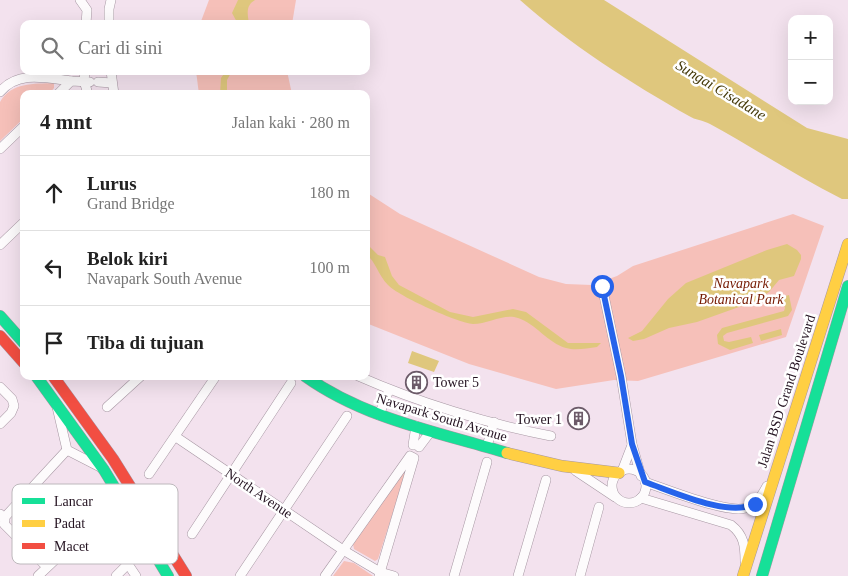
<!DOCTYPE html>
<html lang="id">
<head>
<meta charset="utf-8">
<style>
	:root { --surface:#fff; --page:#f2f2f2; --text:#222; --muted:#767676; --line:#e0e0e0 }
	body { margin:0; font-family:"Times New Roman",serif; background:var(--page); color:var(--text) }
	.controls { position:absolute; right:15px; top:15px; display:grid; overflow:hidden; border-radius:10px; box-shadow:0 5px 20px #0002 }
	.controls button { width:45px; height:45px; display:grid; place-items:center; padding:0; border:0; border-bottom:1px solid var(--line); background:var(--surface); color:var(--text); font:25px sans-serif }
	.stop { position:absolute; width:15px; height:15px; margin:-11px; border:4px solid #2563eb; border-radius:50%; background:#fff }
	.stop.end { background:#2563eb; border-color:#fff; box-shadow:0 1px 5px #0008 }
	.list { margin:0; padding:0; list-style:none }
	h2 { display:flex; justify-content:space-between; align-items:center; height:65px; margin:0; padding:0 20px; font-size:21px }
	h2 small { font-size:16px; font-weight:400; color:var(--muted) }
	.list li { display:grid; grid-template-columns:32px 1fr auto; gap:15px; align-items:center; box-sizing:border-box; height:75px; padding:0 20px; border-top:1px solid var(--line) }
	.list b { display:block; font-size:19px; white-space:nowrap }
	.list p { margin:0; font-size:16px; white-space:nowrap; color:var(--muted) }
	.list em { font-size:16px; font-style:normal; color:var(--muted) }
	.icon { flex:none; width:28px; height:28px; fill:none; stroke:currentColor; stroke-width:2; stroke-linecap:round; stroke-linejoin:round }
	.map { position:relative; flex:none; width:848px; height:576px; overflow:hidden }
	.search { position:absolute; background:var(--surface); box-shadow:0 5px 20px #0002; left:20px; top:20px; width:350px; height:55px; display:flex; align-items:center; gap:12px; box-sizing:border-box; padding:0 18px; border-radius:10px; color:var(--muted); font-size:19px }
	.panel { position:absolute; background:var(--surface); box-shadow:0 5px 20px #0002; left:20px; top:90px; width:350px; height:290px; border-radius:10px }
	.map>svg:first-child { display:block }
	.green { fill:#f6c0b9 }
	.water { fill:#dfc77d }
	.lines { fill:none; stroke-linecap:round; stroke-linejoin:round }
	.street-casing { stroke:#a797a3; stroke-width:10 }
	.fast-casing { stroke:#a797a3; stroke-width:12 }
	.slow-casing { stroke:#a797a3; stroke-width:12 }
	.jam-casing { stroke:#a797a3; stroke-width:12 }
	.street { stroke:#fdfbfc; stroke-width:9 }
	.fast { stroke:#16e098; stroke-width:11 }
	.slow { stroke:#ffcf43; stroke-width:11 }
	.jam { stroke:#f24e42; stroke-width:11 }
	.route { stroke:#2563eb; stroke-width:6 }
	.labels { text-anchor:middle; stroke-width:5; stroke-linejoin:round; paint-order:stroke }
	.park-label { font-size:14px; font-style:italic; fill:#751900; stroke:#fff }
	.poi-label { font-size:14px; fill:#241321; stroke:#fff; text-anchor:start }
	.street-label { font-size:14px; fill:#241321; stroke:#fff }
	.water-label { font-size:15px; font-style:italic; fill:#443909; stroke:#fff }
	.key { fill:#fff; stroke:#bdb8bc; stroke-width:1 }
	.key-label { font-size:14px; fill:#241321 }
</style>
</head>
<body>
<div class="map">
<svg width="848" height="576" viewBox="0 0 848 576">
	<rect width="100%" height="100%" fill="#f3e2ee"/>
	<!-- green -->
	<g class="green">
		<polygon points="209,0 296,0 292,24 200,24"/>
		<polygon points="196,71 287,71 292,94 199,94"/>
		<path d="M54 83V88L49 94H24V118L0 141V102C11 82 34 84 54 83Z"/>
		<polygon points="366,192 400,214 539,277 566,284 592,285 617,276 633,266 793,214 824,226 786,337 638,381 614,380 556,389 469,364 366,323"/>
		<polygon points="404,472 405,475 378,559 375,561 354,549 353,544"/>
		<polygon points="344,561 354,563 373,576 333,576"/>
	</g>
	<!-- water -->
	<g class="water">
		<path d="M238 0H255C245 6 248 14 249 24H238L232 13Z"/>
		<path d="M520 0H604L807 128 848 139V199H842C796 176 754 148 710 124 703 120 695 120 689 116 632 84 568 43 520 0Z"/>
		<polygon points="226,71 232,71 227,80 227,94 220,94 221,78"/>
		<path d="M366 243 378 255 385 257 392 276 399 285 450 312 473 317 513 309 526 312 568 343H601L597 347C587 348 576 351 566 348 548 343 536 324 518 318 504 313 488 324 473 324 458 323 398 296 388 285 378 275 376 262 366 254Z"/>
		<polygon points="787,244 797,250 801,255 801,259 794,276 779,280 769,292 753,302 697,322 669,328 644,339 633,341 628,338 642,331 668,299 686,283 767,250"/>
		<polygon points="789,295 792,310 788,316 727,333 723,336 724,341 729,342 751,337 753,343 730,350 718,344 717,335 722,328 784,311 785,308 782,297"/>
		<polygon points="781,329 782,335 761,341 759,335"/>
		<polygon points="412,351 439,361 434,372 408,363"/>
	</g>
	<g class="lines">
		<defs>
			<g id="street">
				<polyline points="80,0 87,10 86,24"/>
				<polyline points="109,24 109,9 111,0"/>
				<polyline points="85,71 84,81 88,94"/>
				<polyline points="111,71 114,94"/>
				<polyline points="98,82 112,83"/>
				<path d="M0 92C18 70 46 78 71 81"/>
				<polyline points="58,94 71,81 90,82"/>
				<polyline points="0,149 24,126"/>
				<polyline points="0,245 24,222"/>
				<polyline points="602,286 621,376 632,444 641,476"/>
				<path d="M358 376C417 402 488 424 551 436"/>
				<polyline points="0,387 12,399 14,406 11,413 0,424"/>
				<polyline points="57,407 67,450 102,468"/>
				<polyline points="107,407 141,376"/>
				<polyline points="379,415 389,390"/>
				<polyline points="176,437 343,550 380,572 394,576"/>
				<polyline points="413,445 416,426"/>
				<polyline points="487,446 494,422"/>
				<polyline points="419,447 431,431"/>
				<circle cx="629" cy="486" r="17"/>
				<polyline points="576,471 615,497"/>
				<polyline points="622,471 632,445"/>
				<polyline points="149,474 216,376"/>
				<path d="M645 482C666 489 727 514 746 508 757 505 762 495 767 486"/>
				<path d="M641 498 731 525C744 535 745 546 745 561"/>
				<polyline points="0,514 5,520 4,524 47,567"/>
				<polyline points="4,518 67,450"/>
				<polyline points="192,534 291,383"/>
				<polyline points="38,576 93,524 103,527 136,576"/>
				<polyline points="116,576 128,564"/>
				<polyline points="240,576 347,416"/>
				<polyline points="325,576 410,456 414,458 379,576"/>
				<polyline points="454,576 487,462"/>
				<polyline points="518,576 546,480"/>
				<polyline points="580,576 599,507"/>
			</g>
			<g id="fast">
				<polyline points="0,316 24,343"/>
				<polyline points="36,376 104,470 168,576"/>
				<path d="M305 376C365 419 438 432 507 453"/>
				<polyline points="762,576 848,286"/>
			</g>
			<g id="slow">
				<polyline points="507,453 562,466 619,473"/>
				<polyline points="743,576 848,244"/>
			</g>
			<g id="jam">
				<polyline points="0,336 24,363"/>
				<polyline points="53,376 113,459 186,576"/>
			</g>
		</defs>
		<!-- street casing -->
		<use href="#street" class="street-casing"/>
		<!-- fast casing -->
		<use href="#fast" class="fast-casing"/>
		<!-- slow casing -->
		<use href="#slow" class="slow-casing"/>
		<!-- jam casing -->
		<use href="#jam" class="jam-casing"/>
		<!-- street -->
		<use href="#street" class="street"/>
		<!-- fast -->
		<use href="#fast" class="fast"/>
		<!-- slow -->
		<use href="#slow" class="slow"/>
		<!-- jam -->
		<use href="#jam" class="jam"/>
	</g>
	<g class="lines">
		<!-- route -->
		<path class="route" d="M602 286 621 376 632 444 645 482C674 492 727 517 755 504"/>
	</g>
	<!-- icons -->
	<defs>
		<symbol id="building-ring" viewBox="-11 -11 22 22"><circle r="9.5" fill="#fff" stroke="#6c5b69" stroke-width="1.5"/><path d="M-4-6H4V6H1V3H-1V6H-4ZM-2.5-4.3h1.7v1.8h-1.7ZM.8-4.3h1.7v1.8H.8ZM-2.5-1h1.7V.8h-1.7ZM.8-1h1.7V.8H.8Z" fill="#6c5b69"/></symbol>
	</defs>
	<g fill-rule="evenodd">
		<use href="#building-ring" x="404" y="370" width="25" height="25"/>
		<use href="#building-ring" x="566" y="406" width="25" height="25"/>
	</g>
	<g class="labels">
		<!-- park labels -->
		<g class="park-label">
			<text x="741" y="288">Navapark<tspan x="741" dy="16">Botanical Park</tspan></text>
		</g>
		<!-- poi labels -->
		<g class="poi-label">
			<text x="433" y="387">Tower 5</text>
			<text x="562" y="424" text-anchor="end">Tower 1</text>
		</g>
		<!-- street labels -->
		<g class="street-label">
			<text transform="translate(786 391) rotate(-72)" y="5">Jalan BSD Grand Boulevard</text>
			<text transform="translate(442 417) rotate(17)" y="5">Navapark South Avenue</text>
			<text transform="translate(259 493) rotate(34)" y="5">North Avenue</text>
		</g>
		<!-- water labels -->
		<g class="water-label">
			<text transform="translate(721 90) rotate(31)" y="5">Sungai Cisadane</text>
		</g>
	</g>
	<!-- legend -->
	<rect x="12" y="484" width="166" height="80" rx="8" class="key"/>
	<rect x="22" y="498" width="23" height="6" fill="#16e098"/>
	<rect x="22" y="520" width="23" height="7" fill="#ffcf43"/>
	<rect x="22" y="543" width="23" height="6" fill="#f24e42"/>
	<g class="key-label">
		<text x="54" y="506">Lancar</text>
		<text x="54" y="528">Padat</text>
		<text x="54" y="551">Macet</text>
	</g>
</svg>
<div class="controls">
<button>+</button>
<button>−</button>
</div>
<div class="stop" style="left:602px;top:286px"></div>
<div class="stop end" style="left:755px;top:504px"></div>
<div class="search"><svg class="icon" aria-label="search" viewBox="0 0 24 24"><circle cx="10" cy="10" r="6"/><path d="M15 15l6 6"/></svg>Cari di sini</div>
<section class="panel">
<h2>4 mnt<small>Jalan kaki · 280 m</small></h2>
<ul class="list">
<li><svg class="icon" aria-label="ahead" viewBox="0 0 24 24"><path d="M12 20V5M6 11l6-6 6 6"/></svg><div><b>Lurus</b><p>Grand Bridge</p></div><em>180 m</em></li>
<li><svg class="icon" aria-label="left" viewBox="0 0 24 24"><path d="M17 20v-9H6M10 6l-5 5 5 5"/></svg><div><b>Belok kiri</b><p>Navapark South Avenue</p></div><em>100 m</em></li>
<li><svg class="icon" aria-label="arrive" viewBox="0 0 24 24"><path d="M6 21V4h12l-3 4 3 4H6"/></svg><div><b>Tiba di tujuan</b></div></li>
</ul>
</section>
</div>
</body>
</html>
